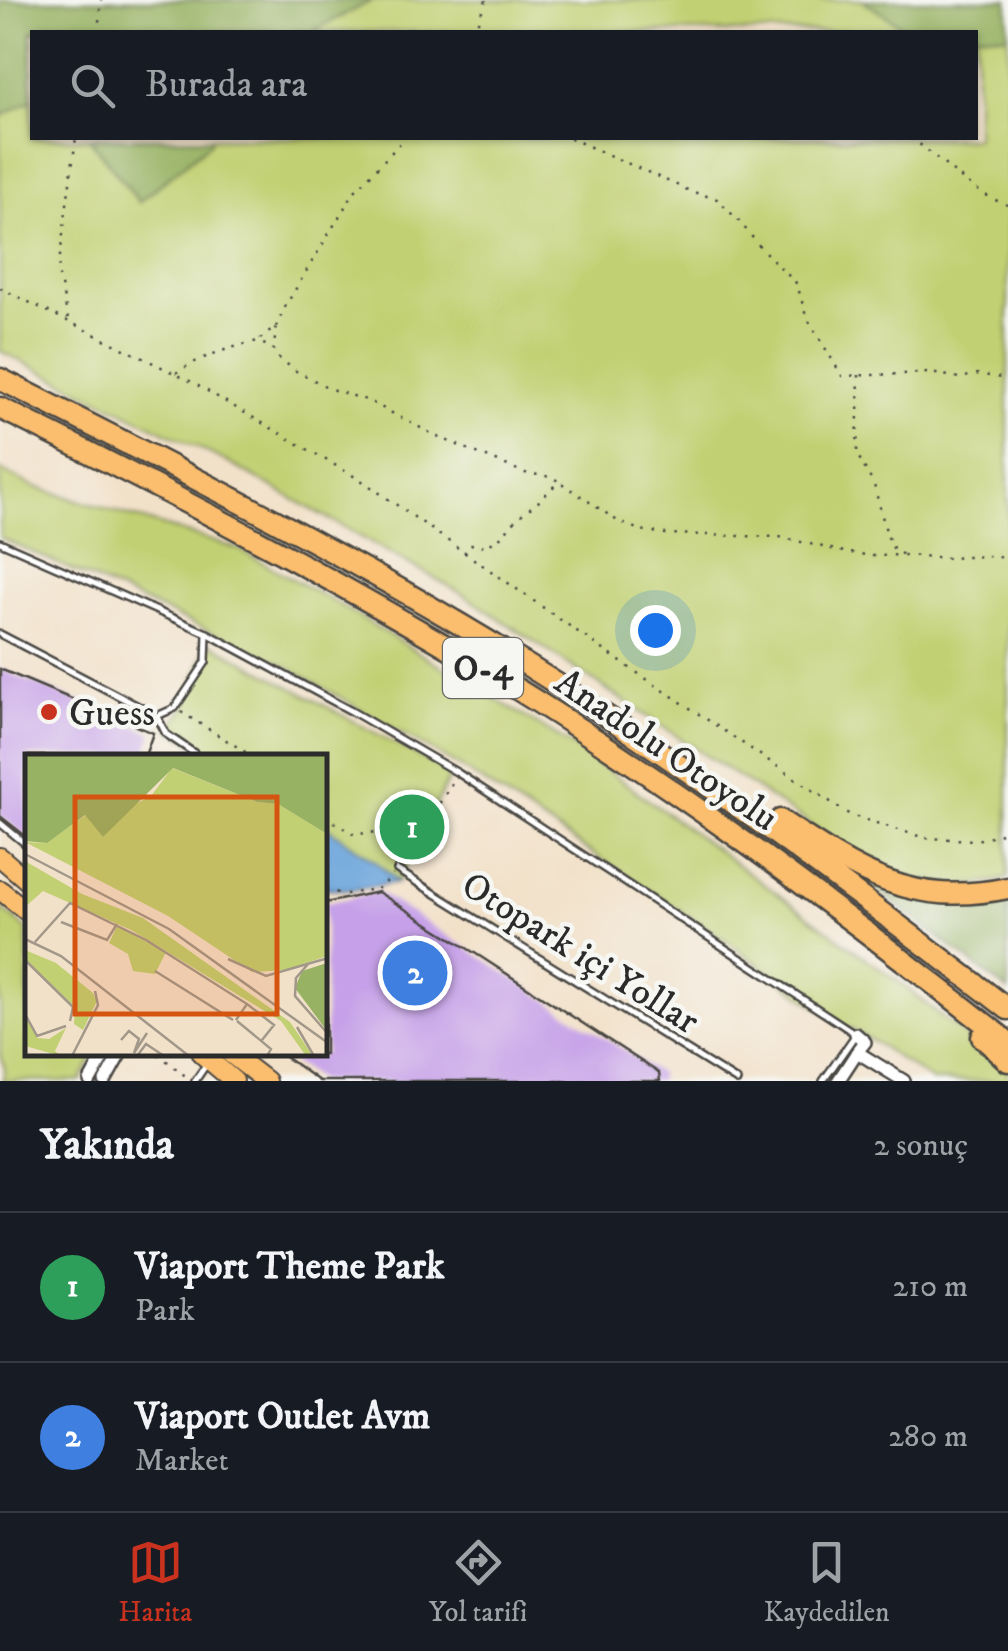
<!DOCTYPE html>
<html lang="tr">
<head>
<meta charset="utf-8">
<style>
	:root { --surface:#171b24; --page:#242831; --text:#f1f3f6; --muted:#9ea1a6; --line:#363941; --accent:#c8321e }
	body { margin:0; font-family:"IM FELL DW Pica",serif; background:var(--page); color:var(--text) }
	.you { position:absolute; left:655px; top:630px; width:35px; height:35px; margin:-25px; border:8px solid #fff; border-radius:50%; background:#1a73e8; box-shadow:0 0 0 15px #1a73e833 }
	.badge { display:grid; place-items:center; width:65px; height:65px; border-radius:50%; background:var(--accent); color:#fff; font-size:32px; font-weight:700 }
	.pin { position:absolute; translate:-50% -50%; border:5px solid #fff; box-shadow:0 2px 10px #0006 }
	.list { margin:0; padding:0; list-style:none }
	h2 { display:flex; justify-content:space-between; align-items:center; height:130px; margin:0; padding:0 40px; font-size:42px }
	h2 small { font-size:32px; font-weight:400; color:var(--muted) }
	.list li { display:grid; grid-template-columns:65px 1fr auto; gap:30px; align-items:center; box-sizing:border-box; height:150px; padding:0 40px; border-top:2px solid var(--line) }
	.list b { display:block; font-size:38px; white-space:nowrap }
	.list p { margin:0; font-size:32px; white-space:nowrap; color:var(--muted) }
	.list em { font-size:32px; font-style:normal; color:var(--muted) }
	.icon { flex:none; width:55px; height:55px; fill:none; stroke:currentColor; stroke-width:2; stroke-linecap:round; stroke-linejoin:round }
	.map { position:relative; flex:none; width:1008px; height:1081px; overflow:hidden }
	.search { position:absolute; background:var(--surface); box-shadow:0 2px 8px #0004; left:30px; right:30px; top:30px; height:110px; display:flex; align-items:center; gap:25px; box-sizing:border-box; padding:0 35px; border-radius:0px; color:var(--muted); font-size:38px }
	.sheet { height:430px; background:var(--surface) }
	nav { display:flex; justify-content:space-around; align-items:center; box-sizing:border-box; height:140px; border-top:2px solid var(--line); background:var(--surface); font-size:28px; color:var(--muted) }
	nav a { display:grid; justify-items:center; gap:5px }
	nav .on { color:var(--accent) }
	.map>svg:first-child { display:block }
	.green { fill:#c1d072; stroke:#767e4e; stroke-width:2.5 }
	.forest { fill:#98b264; stroke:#626e48; stroke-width:2.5 }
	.water { fill:#6ca5db; stroke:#4c6883; stroke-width:2.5 }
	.building { fill:#c6a0e8 }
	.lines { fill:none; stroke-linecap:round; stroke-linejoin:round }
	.service-casing { stroke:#494643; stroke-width:10 }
	.minor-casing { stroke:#494643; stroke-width:16 }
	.primary-casing { stroke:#494643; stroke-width:22 }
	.motorway-casing { stroke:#494643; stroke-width:25 }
	.path { stroke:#494643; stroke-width:2.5; stroke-dasharray:2.5 8; stroke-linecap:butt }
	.service { stroke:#fff; stroke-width:5 }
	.minor { stroke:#fff; stroke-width:11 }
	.primary { stroke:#fbbe6e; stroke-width:18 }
	.motorway { stroke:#fbbe6e; stroke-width:20 }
	.poi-dot { fill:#c8321e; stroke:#f6f6f2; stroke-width:4 }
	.labels { text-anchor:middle; stroke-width:9; stroke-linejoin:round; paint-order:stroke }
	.shield { fill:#f6f6f2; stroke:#686867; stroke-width:2.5 }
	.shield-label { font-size:35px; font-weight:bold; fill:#2b2b2b }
	.poi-label { font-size:38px; fill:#2b2b2b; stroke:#f6f6f2; text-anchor:start }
	.street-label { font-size:38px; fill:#2b2b2b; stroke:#f6f6f2 }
	.inset-road { fill:none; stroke:#a2988a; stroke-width:2.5 }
	.view { fill:#d5540f; fill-opacity:0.15; stroke:#d5540f; stroke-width:5 }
	.inset-edge { fill:none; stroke:#2b2b2b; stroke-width:5 }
</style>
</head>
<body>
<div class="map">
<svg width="1008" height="1081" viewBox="0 0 1008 1081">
	<rect width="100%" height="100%" fill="#f6f6f2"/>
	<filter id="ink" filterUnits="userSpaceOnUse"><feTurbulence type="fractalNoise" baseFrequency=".01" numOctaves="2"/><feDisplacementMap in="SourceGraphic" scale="20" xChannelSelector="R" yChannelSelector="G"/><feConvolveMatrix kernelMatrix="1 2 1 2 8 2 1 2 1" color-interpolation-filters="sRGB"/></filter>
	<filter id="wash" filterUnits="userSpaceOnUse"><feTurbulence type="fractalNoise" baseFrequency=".0048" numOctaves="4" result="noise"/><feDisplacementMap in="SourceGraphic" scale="40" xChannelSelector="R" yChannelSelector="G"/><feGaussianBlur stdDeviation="2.25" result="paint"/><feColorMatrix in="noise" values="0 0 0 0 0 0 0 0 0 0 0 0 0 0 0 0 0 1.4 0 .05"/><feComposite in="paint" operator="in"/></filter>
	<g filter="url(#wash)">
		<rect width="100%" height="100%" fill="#f2e1c9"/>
		<!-- green -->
		<g class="green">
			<polygon points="373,0 862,0 905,28 943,32 311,32"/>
			<path d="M976 34 1008 36V878C967 892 923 881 882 872L461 593 229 463 0 351V117L32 100V138H89L139 202 210 143 212 138H976Z"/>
			<polygon points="0,470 35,487 238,549 338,604 578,749 899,982 1008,1071 1008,1081 932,1081 871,1040 839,1023 724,939 460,767 279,662 0,538"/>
			<polygon points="208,642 451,774 398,882 325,887 325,756 215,756 169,729 183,710"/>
			<polygon points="0,907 27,929 28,1054 94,1054 80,1081 2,1081 5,1070 0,1052"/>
		</g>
		<!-- forest -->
		<g class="forest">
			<polygon points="0,0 373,0 311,32 32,32 32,100 0,117"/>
			<polygon points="862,0 1008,0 1008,36 905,28"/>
			<polygon points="89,138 212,138 210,143 139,202"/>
			<polygon points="850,869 1008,893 1008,991"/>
		</g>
		<!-- water -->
		<polygon class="water" points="325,826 375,861 398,882 352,890 325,888"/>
		<g id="blocks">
			<!-- building -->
			<g class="building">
				<polygon points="0,669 153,733 145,756 28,756 28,838 0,816"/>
				<polygon points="378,892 481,957 659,1073 660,1081 319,1081 281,1054 325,1054 325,903"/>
			</g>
		</g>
	</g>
	<g filter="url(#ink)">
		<use href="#blocks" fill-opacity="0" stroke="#494643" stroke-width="2.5"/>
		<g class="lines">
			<defs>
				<g id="service">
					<polyline points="0,542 207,633 353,712 458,773 856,1034 823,1081"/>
					<polyline points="0,634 157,716 175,708 206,662 207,633"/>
					<polyline points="157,716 166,734 194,753"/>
					<polyline points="0,823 28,846"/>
					<polyline points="397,870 737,1081"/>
					<polyline points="195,1081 208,1062"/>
				</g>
				<g id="minor">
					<polyline points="856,1034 865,1042 857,1052 904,1081"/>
					<polyline points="90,1081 105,1054"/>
					<polyline points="105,1081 120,1054"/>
					<polyline points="838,1081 857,1052"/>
				</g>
				<g id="primary">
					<polyline points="0,857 28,881"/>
					<polyline points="0,890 28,912"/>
					<polyline points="202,1054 234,1081"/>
					<polyline points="231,1054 266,1081"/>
				</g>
				<g id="motorway">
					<path d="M0 379C178 469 357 559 527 665 694 769 852 889 1008 1009"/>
					<path d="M0 408C158 486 314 567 466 658 656 771 834 905 1008 1042"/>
					<path d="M780 820C858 872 911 908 1008 888"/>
					<polyline points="982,1037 1008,1061"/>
				</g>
			</defs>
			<!-- service casing -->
			<use href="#service" class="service-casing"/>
			<!-- minor casing -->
			<use href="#minor" class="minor-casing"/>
			<!-- primary casing -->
			<use href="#primary" class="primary-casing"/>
			<!-- motorway casing -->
			<use href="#motorway" class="motorway-casing"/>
			<!-- path -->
			<g class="path">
				<polyline points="98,32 101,0"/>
				<polyline points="474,32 486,0"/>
				<polyline points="570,138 690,191 717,199 739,221 761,248 797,284 806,316 842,376 930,373 962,378 976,374 1008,379"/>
				<path d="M911 138C944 161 969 192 1008 205"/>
				<polyline points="0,288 190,381 364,482 618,660 850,815 925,838 977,840 1008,831"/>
				<polyline points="68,319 58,271 76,138"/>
				<polyline points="276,327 286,305 354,192 405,138"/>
				<polyline points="260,339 276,327 274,348"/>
				<path d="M176 373C202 356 228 348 258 341L274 350 279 358 296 371 331 389 369 401 436 436 525 473 552 477 561 483"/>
				<polyline points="859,375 857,454 874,485 887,535 893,548 903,555"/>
				<polyline points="464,553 472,544 487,546 502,536 517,518 538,502 555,485 563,484 619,522 640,530 666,534 780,537 844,552 874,556 904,555 949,558 986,556 1008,558"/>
				<polyline points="181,712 252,756"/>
				<path d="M325 816 355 835C381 829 388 833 404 854"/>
				<polyline points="400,865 455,779"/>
				<polyline points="325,891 348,894 380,888 393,875"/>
				<polyline points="158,1054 188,1078"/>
			</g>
			<!-- service -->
			<use href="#service" class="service"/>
			<!-- minor -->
			<use href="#minor" class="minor"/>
			<!-- primary -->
			<use href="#primary" class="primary"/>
			<!-- motorway -->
			<use href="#motorway" class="motorway"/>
		</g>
	</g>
	<!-- markers -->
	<circle class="poi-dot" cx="49" cy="712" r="10"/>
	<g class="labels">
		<!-- shield labels -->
		<rect class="shield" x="443" y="638" width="80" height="60" rx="8"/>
		<g class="shield-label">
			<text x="483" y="680">O-4</text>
		</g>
		<!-- poi labels -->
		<g class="poi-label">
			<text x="69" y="725">Guess</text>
		</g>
		<!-- street labels -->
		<g class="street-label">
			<text transform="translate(667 749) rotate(34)" y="13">Anadolu Otoyolu</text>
			<text transform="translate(581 952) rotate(32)" y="13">Otopark içi Yollar</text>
		</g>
	</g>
	<!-- overview -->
	<g transform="translate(25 754)">
		<rect width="302" height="302" fill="#f2e1c9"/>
		<path d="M147 14 232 48 253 50 302 80V202L261 216 227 218 143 162 0 88 21 89 61 61 78 83 97 57 126 42ZM0 107 57 140 118 164 265 268 288 302H281L256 267 106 176 18 137 0 153ZM92 172 141 198 130 220 108 217 103 200 84 189ZM0 196 31 209 68 239 72 247 58 276 49 270 50 253 0 206ZM0 261 12 284 24 285 41 274 30 297 36 302 0 292Z" fill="#c1d072"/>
		<path d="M302 0V80L253 50 232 48 148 14 78 83 60 61 22 89 0 87 1 0ZM302 209V277L270 234 277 217Z" fill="#98b264"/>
		<path class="inset-road" d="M0 100 144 175 303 289M36 168 82 186 92 170M0 185 36 202 164 302M10 188 45 149 121 186 222 250 211 266M203 205 241 222 303 204M0 206 48 253 45 267M283 210 271 224 270 242 303 280M130 217 208 266M222 250 249 271 237 286M0 260 12 282 41 272M212 267 246 295 242 302M272 273 289 302M96 286 104 277 114 285 109 299 122 279M47 302 73 251 70 237M112 302 121 290 139 302"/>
		<path class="view" d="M50 43H252V260H50Z"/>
		<rect width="302" height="302" class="inset-edge"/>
	</g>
</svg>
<div class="you"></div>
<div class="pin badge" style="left:412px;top:827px;background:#2e9e5b">1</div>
<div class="pin badge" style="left:415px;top:973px;background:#3f7fe0">2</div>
<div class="search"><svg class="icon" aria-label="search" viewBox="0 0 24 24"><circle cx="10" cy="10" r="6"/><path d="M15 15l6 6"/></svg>Burada ara</div>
</div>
<section class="sheet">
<h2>Yakında<small>2 sonuç</small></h2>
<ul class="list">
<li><span class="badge" style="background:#2e9e5b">1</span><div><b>Viaport Theme Park</b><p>Park</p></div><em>210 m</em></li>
<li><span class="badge" style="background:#3f7fe0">2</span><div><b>Viaport Outlet Avm</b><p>Market</p></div><em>280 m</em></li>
</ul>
</section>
<nav>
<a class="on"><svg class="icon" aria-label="map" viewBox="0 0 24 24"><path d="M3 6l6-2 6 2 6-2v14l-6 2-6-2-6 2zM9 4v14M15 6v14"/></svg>Harita</a>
<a><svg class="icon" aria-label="directions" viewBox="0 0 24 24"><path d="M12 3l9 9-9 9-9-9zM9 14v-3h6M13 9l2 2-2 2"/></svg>Yol tarifi</a>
<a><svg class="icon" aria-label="saved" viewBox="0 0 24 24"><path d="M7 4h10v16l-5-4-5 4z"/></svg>Kaydedilen</a>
</nav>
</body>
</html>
